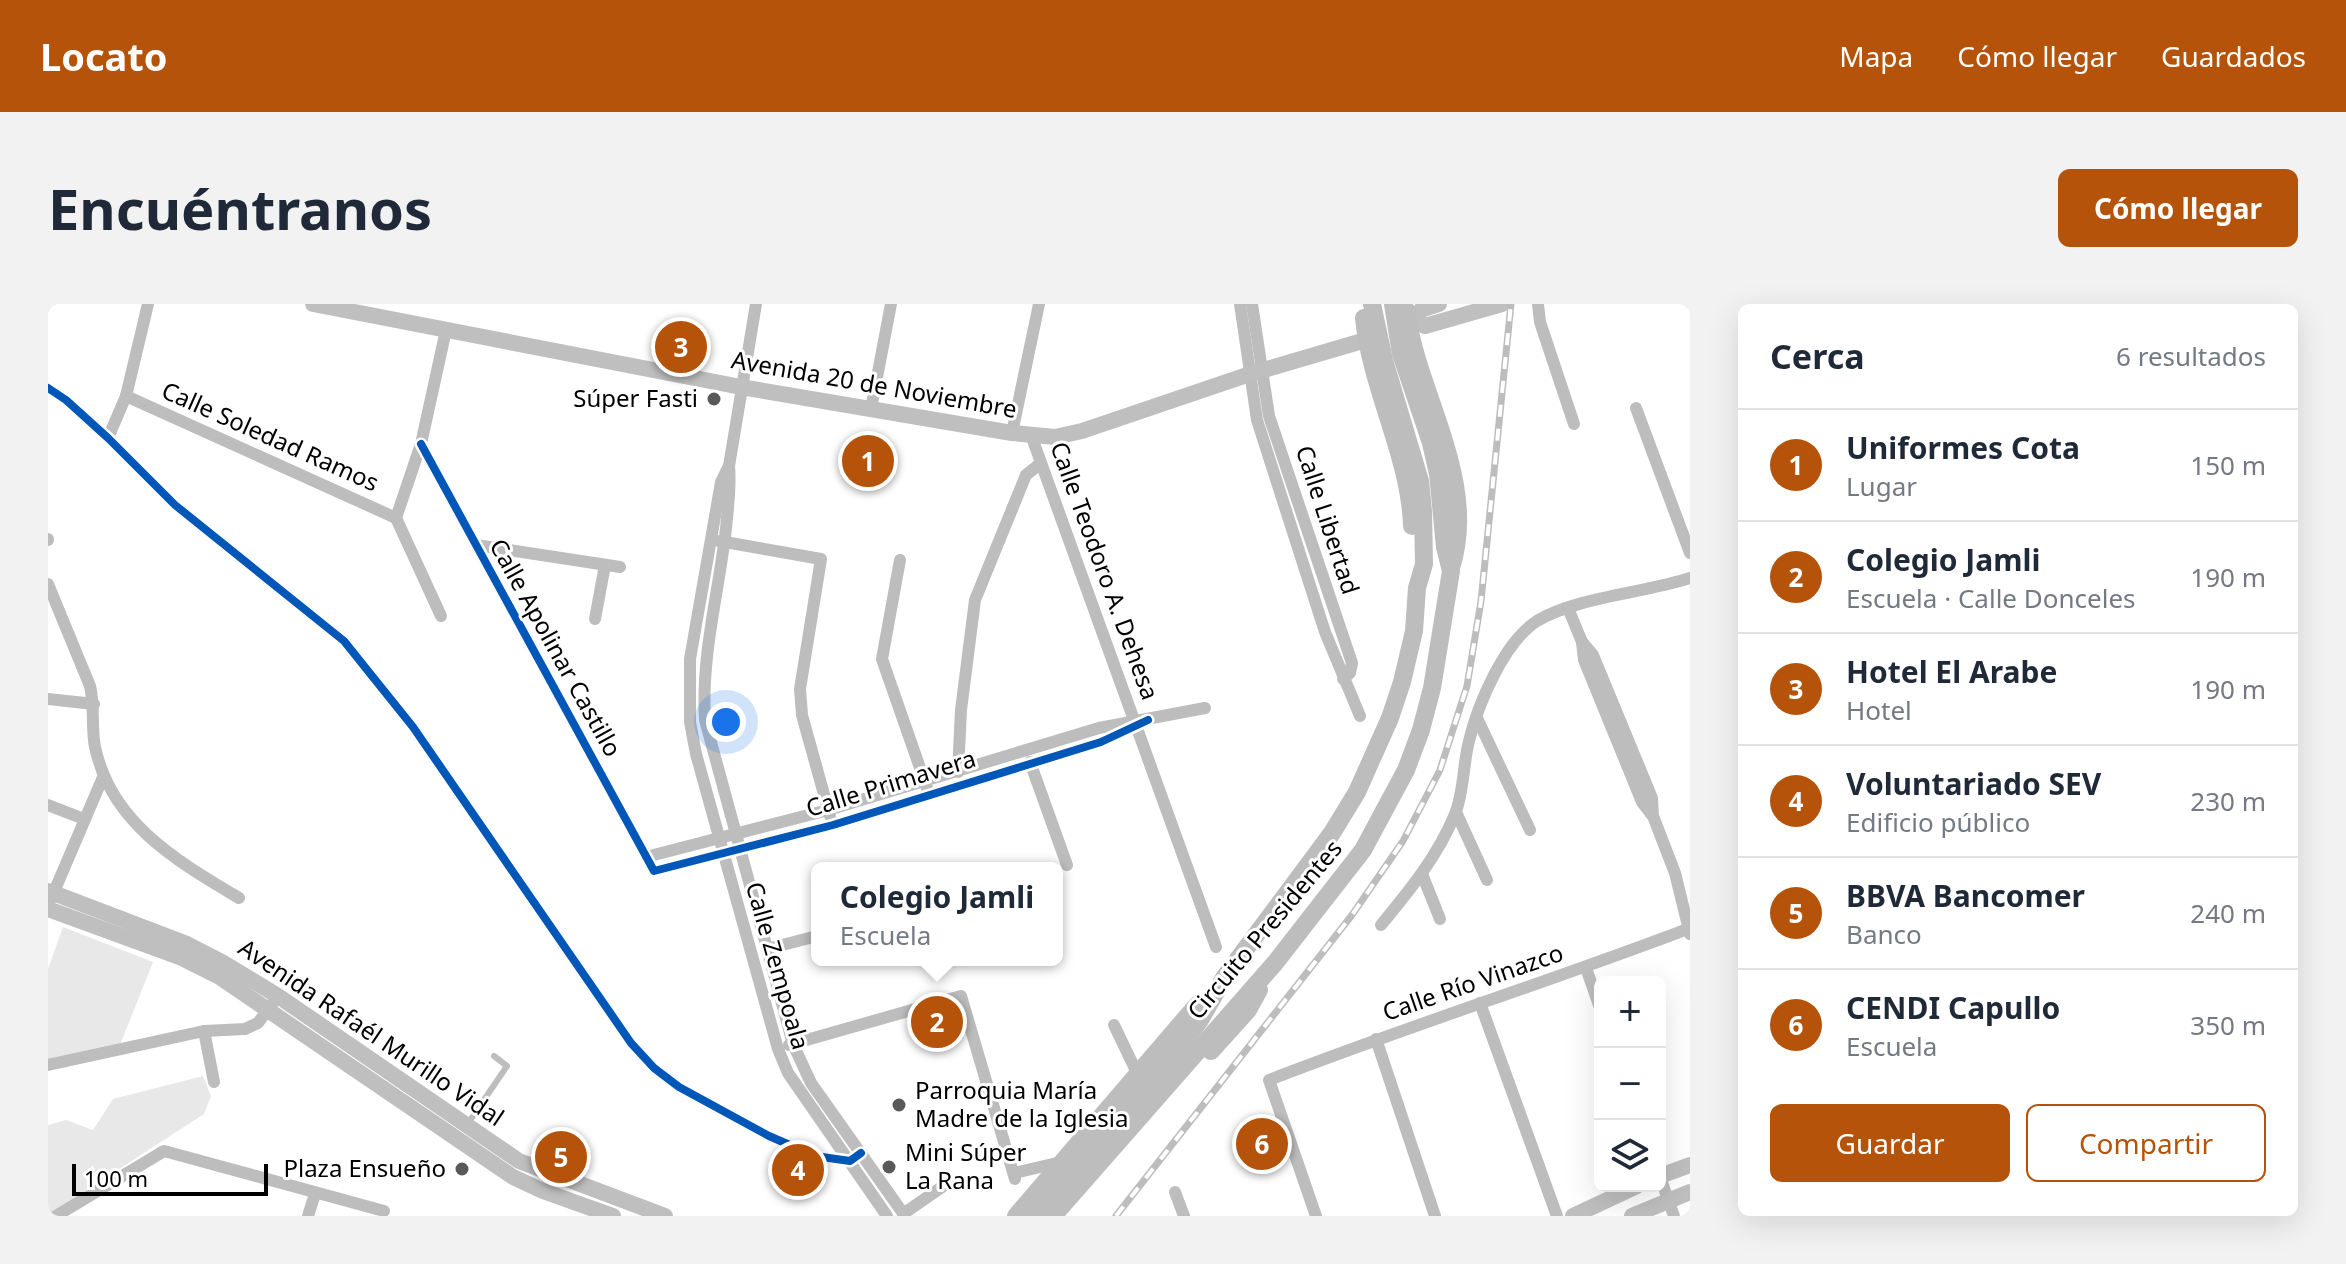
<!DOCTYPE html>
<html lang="es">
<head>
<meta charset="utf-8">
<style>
	:root { --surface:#fff; --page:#f2f2f3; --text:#1f2937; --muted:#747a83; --line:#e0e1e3; --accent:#b45309 }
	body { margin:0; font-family:"Noto Sans",sans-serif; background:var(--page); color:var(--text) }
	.controls { position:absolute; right:24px; bottom:24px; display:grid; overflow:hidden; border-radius:12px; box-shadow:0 8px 32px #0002 }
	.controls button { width:72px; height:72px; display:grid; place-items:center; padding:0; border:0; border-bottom:2px solid var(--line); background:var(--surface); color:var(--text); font:40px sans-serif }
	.scale { position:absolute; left:24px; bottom:20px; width:196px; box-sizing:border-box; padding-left:8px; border:4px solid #000; border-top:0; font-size:22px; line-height:28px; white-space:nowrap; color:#000; -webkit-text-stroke:6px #fff; paint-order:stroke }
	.you { position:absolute; left:678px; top:418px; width:28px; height:28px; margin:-20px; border:6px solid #fff; border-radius:50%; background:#1a73e8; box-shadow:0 0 0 12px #1a73e833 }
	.badge { display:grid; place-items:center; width:52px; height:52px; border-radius:50%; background:var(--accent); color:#fff; font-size:26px; font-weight:700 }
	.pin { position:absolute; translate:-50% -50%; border:4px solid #fff; box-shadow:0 2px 8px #0006 }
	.popup { position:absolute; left:763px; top:558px; width:252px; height:104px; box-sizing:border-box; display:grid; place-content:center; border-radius:12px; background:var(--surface); filter:drop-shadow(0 2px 6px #0005); font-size:26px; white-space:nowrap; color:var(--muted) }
	.popup b { font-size:30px; color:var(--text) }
	.popup::after { content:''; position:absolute; left:50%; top:100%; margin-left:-16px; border:16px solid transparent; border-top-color:var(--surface) }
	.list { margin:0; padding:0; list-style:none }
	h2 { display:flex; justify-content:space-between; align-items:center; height:104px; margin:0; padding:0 32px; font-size:34px }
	h2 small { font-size:26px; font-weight:400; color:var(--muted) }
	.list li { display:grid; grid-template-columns:52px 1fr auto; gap:24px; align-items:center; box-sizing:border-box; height:112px; padding:0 32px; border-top:2px solid var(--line) }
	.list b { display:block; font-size:30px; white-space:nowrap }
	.list p { margin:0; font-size:26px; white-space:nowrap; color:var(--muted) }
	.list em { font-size:26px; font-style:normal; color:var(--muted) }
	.actions { display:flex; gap:16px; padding:24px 32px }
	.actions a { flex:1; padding:18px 0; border:2px solid var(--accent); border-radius:12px; text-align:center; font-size:28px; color:var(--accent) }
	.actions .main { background:var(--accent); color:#fff }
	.icon { flex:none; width:44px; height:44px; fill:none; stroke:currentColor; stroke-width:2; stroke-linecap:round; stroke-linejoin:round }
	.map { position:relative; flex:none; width:1642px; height:912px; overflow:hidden; border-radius:12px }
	header { display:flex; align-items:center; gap:48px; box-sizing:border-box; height:112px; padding:0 40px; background:var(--accent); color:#fff }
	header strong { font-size:38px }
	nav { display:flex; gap:44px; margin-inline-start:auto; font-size:28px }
	.intro { display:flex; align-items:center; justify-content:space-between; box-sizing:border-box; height:192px; padding:0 48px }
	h1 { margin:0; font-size:56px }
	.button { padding:20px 36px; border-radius:12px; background:var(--accent); color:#fff; font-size:28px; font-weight:700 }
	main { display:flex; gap:48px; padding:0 48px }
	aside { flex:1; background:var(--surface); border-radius:12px; box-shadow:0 8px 32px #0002 }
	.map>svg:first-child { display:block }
	.green { fill:#e8e8e8 }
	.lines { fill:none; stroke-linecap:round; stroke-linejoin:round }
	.service { stroke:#bdbdbd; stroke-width:6 }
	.minor { stroke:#bdbdbd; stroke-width:12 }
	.secondary { stroke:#bfbfbf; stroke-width:16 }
	.primary { stroke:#bdbdbd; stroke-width:18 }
	.rail-casing { stroke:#bdbdbd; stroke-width:7 }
	.rail { stroke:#fff; stroke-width:4; stroke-dasharray:12; stroke-linecap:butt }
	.cycleway-casing { stroke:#fff; stroke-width:13 }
	.cycleway { stroke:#0057b8; stroke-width:8 }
	.poi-dot { fill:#595959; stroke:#fff; stroke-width:3 }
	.labels { text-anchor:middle; stroke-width:6; stroke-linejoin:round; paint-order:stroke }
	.street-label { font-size:24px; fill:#000; stroke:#fff }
	.poi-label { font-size:24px; fill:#000; stroke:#fff; text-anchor:end }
</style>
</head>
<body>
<header>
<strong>Locato</strong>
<nav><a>Mapa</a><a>Cómo llegar</a><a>Guardados</a></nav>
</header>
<div class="intro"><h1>Encuéntranos</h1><a class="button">Cómo llegar</a></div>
<main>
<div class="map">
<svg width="1642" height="912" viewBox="0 0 1642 912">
	<rect width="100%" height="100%" fill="#fff"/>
	<!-- green -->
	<g class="green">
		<polygon points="15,623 105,658 68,751 0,764 0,665"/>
		<polygon points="155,772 163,792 156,810 0,911 0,821 18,816 45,826 65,795"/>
	</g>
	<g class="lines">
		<!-- service -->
		<polyline class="service" points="421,818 459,762 446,752"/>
		<!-- minor -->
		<g class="minor">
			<path d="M708 0 681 162C683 183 680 203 678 224 671 288 653 351 657 416L745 740 763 779 857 912"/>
			<polyline points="1192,0 1209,116 1277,328 1312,412"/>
			<polyline points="1204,0 1221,112 1304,359 1302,369 1295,375"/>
			<polyline points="1490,0 1492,18 1526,120"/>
			<polyline points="0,84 18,96 60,134 127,201 296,337 365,423 583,739 606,764 631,783 721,832 767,852 802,857 813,849"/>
			<polyline points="78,92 348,214"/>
			<polyline points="1588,104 1642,249"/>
			<polyline points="823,105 843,0"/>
			<polyline points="964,129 991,0"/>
			<polyline points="983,131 1168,643"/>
			<polyline points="60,134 78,92 100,0"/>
			<polyline points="373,140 606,567 785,521 1053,438 1100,416"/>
			<polyline points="681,162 673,178 642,355 642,418 648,450 730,745 740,769 839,912"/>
			<polyline points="348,214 373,140 398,26"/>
			<polyline points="348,214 393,312"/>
			<polyline points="0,235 0,236"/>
			<polyline points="671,237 773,255 752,385 754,411 782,512"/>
			<polyline points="428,241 572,263"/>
			<polyline points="852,256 834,355 879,484"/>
			<path d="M0 280 42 382C47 403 43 423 47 443 63 519 129 557 191 594"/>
			<polyline points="1520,304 1534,338 1536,356 1594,498 1604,511"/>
			<polyline points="547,315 557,261"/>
			<polyline points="1534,338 1545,351 1604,494 1605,512 1627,569 1642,630"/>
			<polyline points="0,395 46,400"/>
			<polyline points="1429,414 1482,526"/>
			<polyline points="982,458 1019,561"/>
			<polyline points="910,468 913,406 927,296 978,171 993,159"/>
			<polyline points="0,501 36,515"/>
			<polyline points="1408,508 1439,576"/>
			<polyline points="598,553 780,506 1051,424 1157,404"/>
			<polyline points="1374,570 1392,615"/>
			<polyline points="3,595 55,473"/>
			<path d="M1333 621C1361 587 1390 552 1407 510 1416 488 1415 460 1421 437 1430 400 1456 338 1489 317 1529 293 1596 289 1642 274"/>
			<polyline points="719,645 769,632"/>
			<polyline points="1538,664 1552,704"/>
			<polyline points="1432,699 1509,912"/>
			<polyline points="1066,721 1090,771"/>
			<polyline points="156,727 166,778"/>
			<polyline points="1328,735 1387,912"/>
			<polyline points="741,741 913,692 967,875"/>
			<polyline points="0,761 156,727 197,725 210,719 230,692"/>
			<polyline points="967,869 1013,858"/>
			<polyline points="1612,873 1626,912"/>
			<polyline points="1127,888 1136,912"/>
			<polyline points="855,910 904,876"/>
			<polyline points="8,912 116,847 336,907"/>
			<polyline points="260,912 267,890"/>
			<path d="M1268 912 1221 776C1360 722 1503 677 1642 624"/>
		</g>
		<!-- secondary -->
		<g class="secondary">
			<polyline points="265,0 693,83 964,129 1007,133 1034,127 1202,70 1328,33"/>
			<polyline points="1367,17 1377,22 1454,0"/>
			<polyline points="1350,24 1367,17 1373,6 1391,0"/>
			<polyline points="0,587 139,640 174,658 230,692 471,857 617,912"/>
			<polyline points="0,605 134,654 170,672 465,873 495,887 565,912"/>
			<polyline points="1612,872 1642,861"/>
			<polyline points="1525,912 1589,882"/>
			<polyline points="1584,912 1642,888"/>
		</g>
		<!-- primary -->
		<g class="primary">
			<path d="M1358 6C1369 91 1431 176 1403 264"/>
			<path d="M1316 14C1323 85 1362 153 1364 222"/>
			<polyline points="1163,747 1200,706 1211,686"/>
			<polyline points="968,912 1149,701"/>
			<polyline points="987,912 1124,753 1152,716 1176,674 1284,529 1309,488 1342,414 1354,378 1366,327 1369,284 1376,260 1375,207 1372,177 1336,56 1324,0"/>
			<polyline points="1005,912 1227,659 1315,546 1358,466 1373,426 1384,384 1403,267 1397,243 1390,170 1383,139 1353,50 1345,0"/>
		</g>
		<defs>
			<polyline id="rail" points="1068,912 1304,611 1355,537 1392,466 1419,382 1433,297 1463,0"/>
		</defs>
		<!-- rail casing -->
		<use href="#rail" class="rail-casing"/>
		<!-- rail -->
		<use href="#rail" class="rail"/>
		<defs>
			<g id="cycleway">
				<polyline points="0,84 18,96 60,134 127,201 296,337 365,423 583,739 606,764 631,783 721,832 767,852 802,857 813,849"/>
				<polyline points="373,140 606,567 785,521 1053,438 1100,416"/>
			</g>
		</defs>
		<!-- cycleway casing -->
		<use href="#cycleway" class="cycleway-casing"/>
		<!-- cycleway -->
		<use href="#cycleway" class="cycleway"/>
	</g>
	<!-- markers -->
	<g class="poi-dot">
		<circle cx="666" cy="95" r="8"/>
		<circle cx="851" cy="801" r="8"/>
		<circle cx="841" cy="863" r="8"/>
		<circle cx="414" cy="865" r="8"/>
	</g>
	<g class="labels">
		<!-- street labels -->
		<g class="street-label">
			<text transform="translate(826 81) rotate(10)" y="8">Avenida 20 de Noviembre</text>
			<text transform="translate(222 133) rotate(24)" y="8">Calle Soledad Ramos</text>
			<text transform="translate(1279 216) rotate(72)" y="8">Calle Libertad</text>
			<text transform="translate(1056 267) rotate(70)" y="8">Calle Teodoro A. Dehesa</text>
			<text transform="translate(507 344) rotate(61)" y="8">Calle Apolinar Castillo</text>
			<text transform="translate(843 480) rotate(-17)" y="8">Calle Primavera</text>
			<text transform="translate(1217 626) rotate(-50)" y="8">Circuito Presidentes</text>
			<text transform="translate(729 662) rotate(74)" y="8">Calle Zempoala</text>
			<text transform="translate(1425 679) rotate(-19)" y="8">Calle Río Vinazco</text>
			<text transform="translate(323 729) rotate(34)" y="8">Avenida Rafaél Murillo Vidal</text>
		</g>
		<!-- poi labels -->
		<g class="poi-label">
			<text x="650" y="103">Súper Fasti</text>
			<text x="867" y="795" text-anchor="start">Parroquia María<tspan x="867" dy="28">Madre de la Iglesia</tspan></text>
			<text x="857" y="857" text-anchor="start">Mini Súper<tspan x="857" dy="28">La Rana</tspan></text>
			<text x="398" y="873">Plaza Ensueño</text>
		</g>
	</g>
</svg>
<div class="controls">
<button>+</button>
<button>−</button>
<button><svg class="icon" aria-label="layers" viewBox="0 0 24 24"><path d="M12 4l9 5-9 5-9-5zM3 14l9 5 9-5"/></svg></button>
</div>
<div class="scale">100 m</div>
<div class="you"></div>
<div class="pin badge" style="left:820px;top:157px">1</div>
<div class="pin badge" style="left:889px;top:718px">2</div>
<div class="popup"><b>Colegio Jamli</b>Escuela</div>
<div class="pin badge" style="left:633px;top:43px">3</div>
<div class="pin badge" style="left:750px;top:866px">4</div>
<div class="pin badge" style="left:513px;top:853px">5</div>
<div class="pin badge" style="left:1214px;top:840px">6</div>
</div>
<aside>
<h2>Cerca<small>6 resultados</small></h2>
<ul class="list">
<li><span class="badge">1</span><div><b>Uniformes Cota</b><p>Lugar</p></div><em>150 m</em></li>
<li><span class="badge">2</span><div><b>Colegio Jamli</b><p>Escuela · Calle Donceles</p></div><em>190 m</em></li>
<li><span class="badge">3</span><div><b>Hotel El Arabe</b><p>Hotel</p></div><em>190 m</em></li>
<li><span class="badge">4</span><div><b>Voluntariado SEV</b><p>Edificio público</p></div><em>230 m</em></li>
<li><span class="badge">5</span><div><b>BBVA Bancomer</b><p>Banco</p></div><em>240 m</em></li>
<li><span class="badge">6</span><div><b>CENDI Capullo</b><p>Escuela</p></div><em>350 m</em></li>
</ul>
<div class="actions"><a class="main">Guardar</a><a>Compartir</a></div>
</aside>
</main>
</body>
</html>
